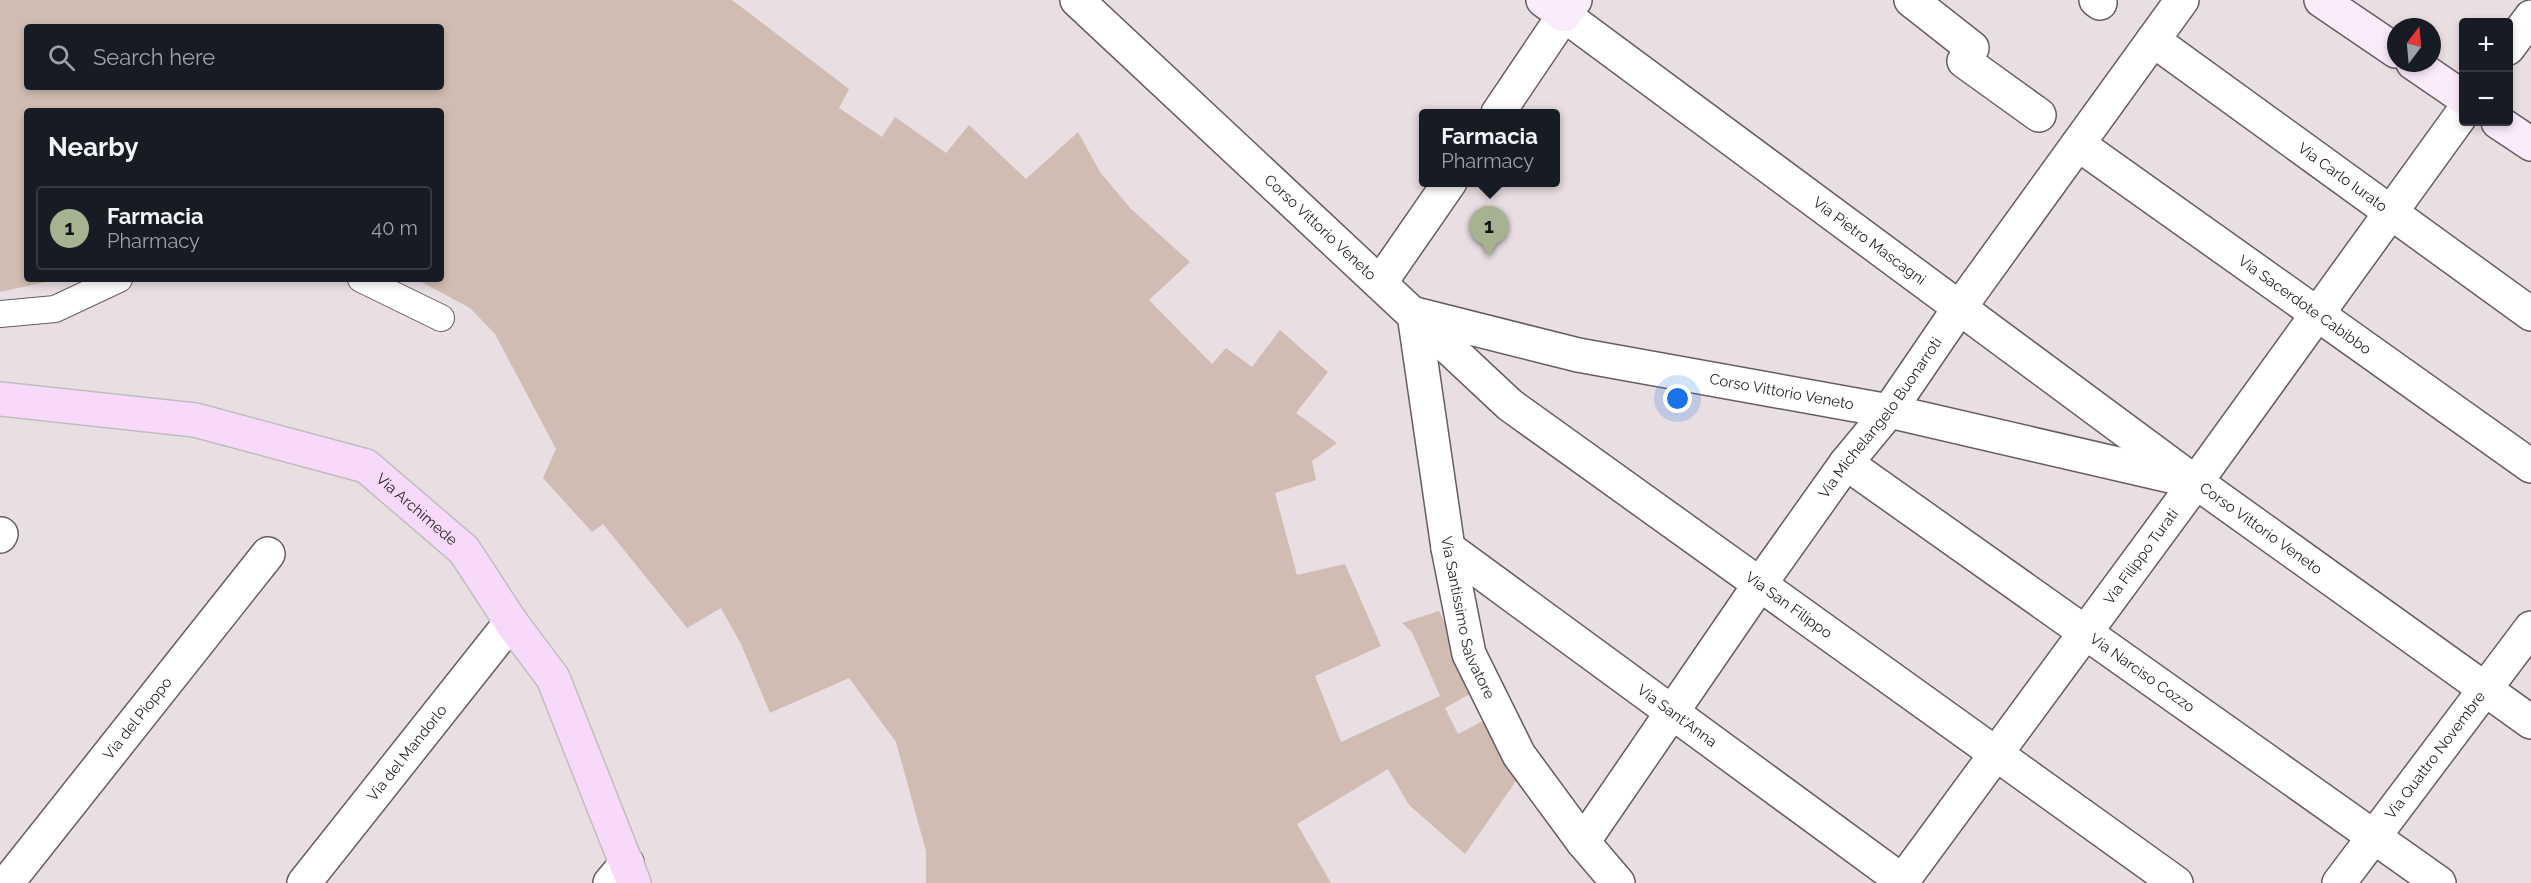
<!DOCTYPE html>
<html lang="en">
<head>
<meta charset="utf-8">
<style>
	:root { --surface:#171b24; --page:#20242c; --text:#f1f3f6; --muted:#9ea1a6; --line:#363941; --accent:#a5b391 }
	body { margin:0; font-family:Raleway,sans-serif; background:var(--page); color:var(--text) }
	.controls { position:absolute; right:18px; top:18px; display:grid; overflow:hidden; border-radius:6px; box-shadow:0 3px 9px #0003 }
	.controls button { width:54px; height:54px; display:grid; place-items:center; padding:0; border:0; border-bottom:2px solid var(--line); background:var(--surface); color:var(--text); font:30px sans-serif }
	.compass { position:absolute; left:2387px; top:18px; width:54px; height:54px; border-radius:50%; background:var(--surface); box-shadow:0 3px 9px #0003; rotate:16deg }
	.you { position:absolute; left:1678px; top:399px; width:21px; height:21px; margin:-15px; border:4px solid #fff; border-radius:50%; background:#1a73e8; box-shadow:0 0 0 9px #1a73e833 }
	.badge { display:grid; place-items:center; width:39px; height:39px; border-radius:50%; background:var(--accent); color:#111; font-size:20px; font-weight:700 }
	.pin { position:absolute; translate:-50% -50px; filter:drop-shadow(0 2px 3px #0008) }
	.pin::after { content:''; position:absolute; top:32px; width:21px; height:18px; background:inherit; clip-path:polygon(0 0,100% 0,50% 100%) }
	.popup { position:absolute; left:1419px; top:109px; width:141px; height:78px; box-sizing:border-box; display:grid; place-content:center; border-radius:6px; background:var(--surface); filter:drop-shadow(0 2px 4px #0005); font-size:20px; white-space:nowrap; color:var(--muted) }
	.popup b { font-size:22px; color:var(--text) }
	.popup::after { content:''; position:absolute; left:50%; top:100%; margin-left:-12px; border:12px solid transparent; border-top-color:var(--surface) }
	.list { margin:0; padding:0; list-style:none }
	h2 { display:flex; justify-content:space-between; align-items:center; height:78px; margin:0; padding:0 24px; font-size:26px }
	h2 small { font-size:20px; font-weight:400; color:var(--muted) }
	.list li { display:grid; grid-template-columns:39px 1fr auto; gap:18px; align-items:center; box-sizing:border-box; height:84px; margin:0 12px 12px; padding:0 12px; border:2px solid var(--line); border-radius:6px }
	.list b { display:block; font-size:22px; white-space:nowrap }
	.list p { margin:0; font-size:20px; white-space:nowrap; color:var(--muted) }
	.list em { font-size:20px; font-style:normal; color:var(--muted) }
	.icon { flex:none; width:33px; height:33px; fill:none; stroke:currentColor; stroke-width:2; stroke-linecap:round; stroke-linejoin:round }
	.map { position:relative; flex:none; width:2531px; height:883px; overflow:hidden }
	.search { position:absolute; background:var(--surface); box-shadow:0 3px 9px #0003; left:24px; top:24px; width:420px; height:66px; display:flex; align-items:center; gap:15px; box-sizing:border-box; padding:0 21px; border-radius:6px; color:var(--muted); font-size:22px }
	.panel { position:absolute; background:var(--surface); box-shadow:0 3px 9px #0003; left:24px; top:108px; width:420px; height:174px; border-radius:6px }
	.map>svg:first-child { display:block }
	.green { fill:#d0bcb3; fill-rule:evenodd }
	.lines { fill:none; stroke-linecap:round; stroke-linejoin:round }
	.lane-casing { stroke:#675d61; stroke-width:28 }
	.street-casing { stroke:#675d61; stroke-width:36 }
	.secondary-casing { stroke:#675d61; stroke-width:36 }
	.primary-casing { stroke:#bfbebe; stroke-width:36 }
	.lane { stroke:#fff; stroke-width:26 }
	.street { stroke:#fff; stroke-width:33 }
	.secondary { stroke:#fbecfc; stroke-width:33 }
	.primary { stroke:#f7d9fa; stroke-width:33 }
	.labels { text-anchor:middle; stroke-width:6; stroke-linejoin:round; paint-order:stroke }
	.street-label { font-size:15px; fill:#2a2627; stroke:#fff }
</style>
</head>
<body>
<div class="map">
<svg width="2531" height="883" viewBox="0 0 2531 883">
	<rect width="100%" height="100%" fill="#e9dee2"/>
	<!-- green -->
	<path class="green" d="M0 0H732L849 89 839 108 882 137 895 117 946 153 969 125 1026 179 1078 132 1100 172 1131 209 1190 262 1149 300 1212 364 1226 348 1252 367 1280 330 1328 372 1296 413 1337 443 1312 461 1316 480 1275 493 1297 575 1345 564 1381 646 1315 676 1341 742 1440 696 1412 632 1402 623 1439 611 1477 690 1445 708 1458 734 1489 718 1523 771 1465 854 1409 805 1388 769 1297 824 1331 883H926V851L896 742 849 678 770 713 741 644 721 608 687 628 603 524 592 532 543 478 556 449 495 334 470 308 416 279H441V111H27V279H59L0 292ZM27 27H441V87H27Z"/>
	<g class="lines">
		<defs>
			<g id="lane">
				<polyline points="361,279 441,318"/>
				<polyline points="0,314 55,309 119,279"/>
			</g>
			<g id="street">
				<path id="s1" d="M1077 0 1510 405 2176 883"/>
				<polyline points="1911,0 1972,48 1964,61 2039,115"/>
				<polyline points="2096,0 2100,3"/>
				<path id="s2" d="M2153 40 2531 314"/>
				<polyline points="2508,48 2531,17"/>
				<path id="s3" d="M1498 113 1564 15 2184 474"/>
				<path id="s4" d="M2078 144 2531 466"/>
				<polyline points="1380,283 1450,182"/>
				<path id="s5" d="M1414 314 1448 548 1469 654 1519 755 1583 842 1618 883"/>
				<path id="s6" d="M1415 314 1578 355 1889 411 2196 482 2531 722"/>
				<path id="s7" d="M1846 463 2439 883"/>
				<polyline points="0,536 1,534"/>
				<path id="s8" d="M1448 548 1905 883"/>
				<path id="s9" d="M1583 842 1760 584 1846 463 1889 411 1960 307 2182 0"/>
				<path id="s10" d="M7 883 268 554"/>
				<path id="s11" d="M304 883 511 622"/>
				<polyline points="610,883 627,863"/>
				<path id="s12" d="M1901 883 2196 482 2464 111"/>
				<path id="s13" d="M2339 883 2531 628"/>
			</g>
			<g id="secondary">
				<polyline points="1543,0 1564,15 1575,0"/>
				<polyline points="2321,0 2396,51"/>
				<polyline points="2413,63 2464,98"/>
				<polyline points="2498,122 2531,144"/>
			</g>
			<g id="primary">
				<path id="s14" d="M0 399 195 420 366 466 464 550 511 622 553 678 634 883"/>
			</g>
		</defs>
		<!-- lane casing -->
		<use href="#lane" class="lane-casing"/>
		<!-- street casing -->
		<use href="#street" class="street-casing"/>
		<!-- secondary casing -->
		<use href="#secondary" class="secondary-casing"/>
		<!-- primary casing -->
		<use href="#primary" class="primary-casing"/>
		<!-- lane -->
		<use href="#lane" class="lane"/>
		<!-- street -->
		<use href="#street" class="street"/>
		<!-- secondary -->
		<use href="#secondary" class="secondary"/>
		<!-- primary -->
		<use href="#primary" class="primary"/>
	</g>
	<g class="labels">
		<!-- street labels -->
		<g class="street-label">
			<text dy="5" stroke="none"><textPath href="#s2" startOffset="234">Via Carlo Iurato</textPath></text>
			<text dy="5" stroke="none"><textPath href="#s1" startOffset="333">Corso Vittorio Veneto</textPath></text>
			<text dy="5" stroke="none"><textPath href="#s3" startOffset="498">Via Pietro Mascagni</textPath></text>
			<text dy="5" stroke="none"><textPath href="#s4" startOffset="278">Via Sacerdote Cabibbo</textPath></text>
			<text dy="5" stroke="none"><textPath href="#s6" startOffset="375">Corso Vittorio Veneto</textPath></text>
			<text dy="5" stroke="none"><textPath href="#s9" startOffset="518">Via Michelangelo Buonarroti</textPath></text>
			<text dy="5" stroke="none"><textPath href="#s14" startOffset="440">Via Archimede</textPath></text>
			<text dy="5" stroke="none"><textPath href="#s6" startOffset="879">Corso Vittorio Veneto</textPath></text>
			<text dy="5" stroke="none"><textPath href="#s12" startOffset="405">Via Filippo Turati</textPath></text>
			<text dy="5" stroke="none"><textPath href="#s1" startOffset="936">Via San Filippo</textPath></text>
			<text dy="5" stroke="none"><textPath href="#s5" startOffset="309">Via Santissimo Salvatore</textPath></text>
			<text dy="5" stroke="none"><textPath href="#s7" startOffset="363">Via Narciso Cozzo</textPath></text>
			<text dy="5" stroke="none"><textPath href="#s8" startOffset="284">Via Sant'Anna</textPath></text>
			<text dy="5" stroke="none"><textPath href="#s10" startOffset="210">Via del Pioppo</textPath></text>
			<text dy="5" stroke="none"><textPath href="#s11" startOffset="166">Via del Mandorlo</textPath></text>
			<text dy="5" stroke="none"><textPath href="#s13" startOffset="160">Via Quattro Novembre</textPath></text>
		</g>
	</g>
</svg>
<div class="controls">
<button>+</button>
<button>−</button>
</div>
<svg class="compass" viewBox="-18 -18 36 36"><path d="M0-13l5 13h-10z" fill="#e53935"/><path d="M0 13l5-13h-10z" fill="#9ea1a6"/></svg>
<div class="you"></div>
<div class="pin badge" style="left:1489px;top:256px">1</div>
<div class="popup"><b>Farmacia</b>Pharmacy</div>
<div class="search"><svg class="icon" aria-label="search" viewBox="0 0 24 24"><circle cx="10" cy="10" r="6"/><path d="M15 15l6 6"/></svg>Search here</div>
<section class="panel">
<h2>Nearby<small></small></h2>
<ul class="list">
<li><span class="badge">1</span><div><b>Farmacia</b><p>Pharmacy</p></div><em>40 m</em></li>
</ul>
</section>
</div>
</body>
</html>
